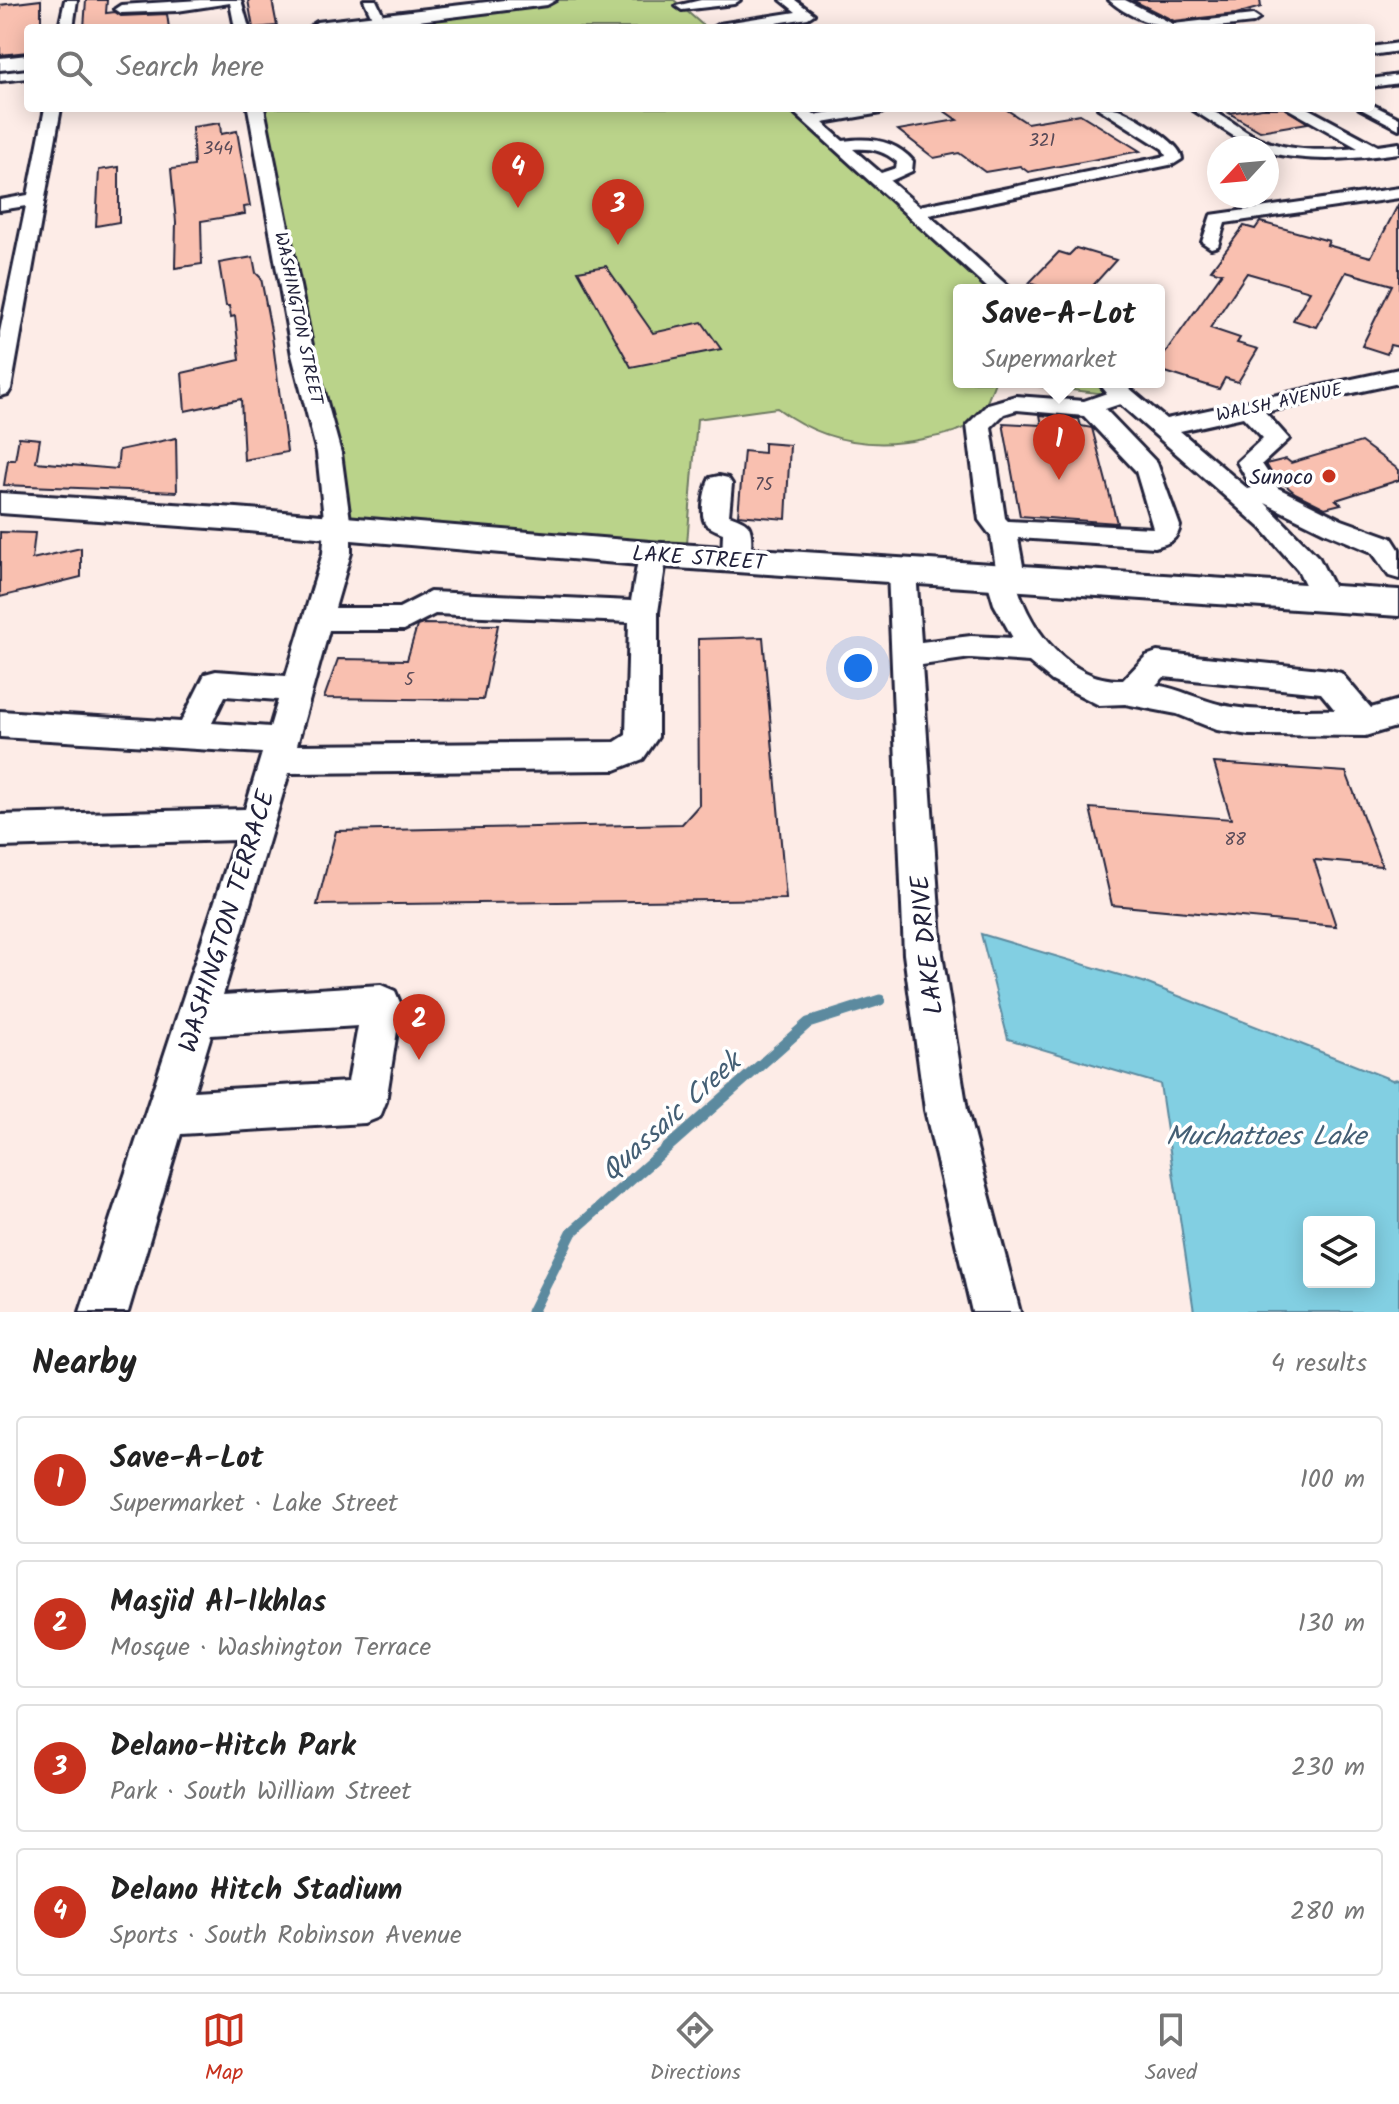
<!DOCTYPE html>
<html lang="en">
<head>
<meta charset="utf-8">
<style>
	:root { --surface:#fff; --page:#f2f2f2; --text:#222; --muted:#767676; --line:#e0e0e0; --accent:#c8321e }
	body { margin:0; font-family:Kalam,sans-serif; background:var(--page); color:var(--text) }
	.controls { position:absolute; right:24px; bottom:24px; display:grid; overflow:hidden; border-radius:8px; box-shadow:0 4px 20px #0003 }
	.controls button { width:72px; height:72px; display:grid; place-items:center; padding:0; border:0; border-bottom:2px solid var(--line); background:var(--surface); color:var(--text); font:40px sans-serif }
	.compass { position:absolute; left:1207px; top:136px; width:72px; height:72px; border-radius:50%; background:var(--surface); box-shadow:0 4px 20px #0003; rotate:244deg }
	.you { position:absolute; left:858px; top:668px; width:28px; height:28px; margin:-20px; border:6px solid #fff; border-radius:50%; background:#1a73e8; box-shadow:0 0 0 12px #1a73e833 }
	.badge { display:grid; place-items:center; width:52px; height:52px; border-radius:50%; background:var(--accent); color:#fff; font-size:26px; font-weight:700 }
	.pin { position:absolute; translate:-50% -66px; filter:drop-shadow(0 2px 4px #0008) }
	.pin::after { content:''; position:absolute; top:42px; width:28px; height:24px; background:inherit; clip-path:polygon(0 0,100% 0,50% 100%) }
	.popup { position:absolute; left:953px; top:284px; width:212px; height:104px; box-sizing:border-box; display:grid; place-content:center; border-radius:8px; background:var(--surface); filter:drop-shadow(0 2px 6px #0005); font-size:26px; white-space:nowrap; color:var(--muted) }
	.popup b { font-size:30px; color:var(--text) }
	.popup::after { content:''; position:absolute; left:50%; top:100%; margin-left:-16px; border:16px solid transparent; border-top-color:var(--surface) }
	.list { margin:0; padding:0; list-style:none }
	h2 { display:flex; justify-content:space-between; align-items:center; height:104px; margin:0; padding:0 32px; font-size:34px }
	h2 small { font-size:26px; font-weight:400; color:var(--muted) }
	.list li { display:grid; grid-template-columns:52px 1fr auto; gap:24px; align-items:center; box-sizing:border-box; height:128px; margin:0 16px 16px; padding:0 16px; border:2px solid var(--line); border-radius:8px }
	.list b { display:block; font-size:30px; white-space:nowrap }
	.list p { margin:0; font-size:26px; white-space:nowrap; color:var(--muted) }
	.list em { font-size:26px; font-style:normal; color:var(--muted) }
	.icon { flex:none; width:44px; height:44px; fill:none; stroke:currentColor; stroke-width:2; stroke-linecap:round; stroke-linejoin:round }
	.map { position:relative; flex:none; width:1399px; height:1312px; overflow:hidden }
	.search { position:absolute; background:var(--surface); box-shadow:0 4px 20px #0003; left:24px; right:24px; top:24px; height:88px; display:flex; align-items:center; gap:20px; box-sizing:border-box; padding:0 28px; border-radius:8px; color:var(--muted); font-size:30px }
	.sheet { height:680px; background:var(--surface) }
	nav { display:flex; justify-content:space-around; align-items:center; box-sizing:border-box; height:112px; border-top:2px solid var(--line); background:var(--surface); font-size:22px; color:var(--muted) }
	nav a { display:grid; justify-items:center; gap:4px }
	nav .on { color:var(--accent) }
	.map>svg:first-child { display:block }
	.green { fill:#bad38a; stroke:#6e7a62; stroke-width:2 }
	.water { fill:#82cfe2; stroke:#5c8a9f; stroke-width:2; fill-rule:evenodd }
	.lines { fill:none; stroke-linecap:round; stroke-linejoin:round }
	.stream { stroke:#5c8a9f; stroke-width:11 }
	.building { fill:#f9c0b0; stroke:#22223b; stroke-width:2 }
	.minor-tunnel { stroke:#d1c4c5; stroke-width:14; stroke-dasharray:14 7; stroke-linecap:butt }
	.minor-casing { stroke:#22223b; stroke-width:6 }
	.major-casing { stroke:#22223b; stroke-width:6 }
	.highway-casing { stroke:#22223b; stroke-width:6 }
	.minor { fill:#fff; fill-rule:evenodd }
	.major { fill:#fff; fill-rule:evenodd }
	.highway { fill:#fff; fill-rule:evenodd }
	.poi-dot { fill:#c8321e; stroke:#fff; stroke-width:3 }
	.labels { text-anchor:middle; stroke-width:7; stroke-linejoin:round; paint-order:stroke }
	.number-label { font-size:18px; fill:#584a58 }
	.far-street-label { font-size:18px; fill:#22223b; stroke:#fff }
	.poi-label { font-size:22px; fill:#22223b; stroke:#fff; text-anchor:end }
	.street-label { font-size:22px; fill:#22223b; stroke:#fff }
	.near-street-label { font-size:26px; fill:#22223b; stroke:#fff }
	.near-water-label { font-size:28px; font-style:italic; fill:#445f75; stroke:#fff }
</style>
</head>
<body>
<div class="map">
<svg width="1399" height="1312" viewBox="0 0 1399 1312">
	<rect width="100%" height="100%" fill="#fdece7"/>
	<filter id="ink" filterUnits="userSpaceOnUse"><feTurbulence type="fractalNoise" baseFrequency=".0125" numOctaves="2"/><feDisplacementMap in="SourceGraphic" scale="16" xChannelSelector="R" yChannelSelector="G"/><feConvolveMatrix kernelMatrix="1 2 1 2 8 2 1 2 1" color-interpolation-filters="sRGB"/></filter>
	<g filter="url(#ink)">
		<!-- green -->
		<g class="green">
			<polygon points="547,0 674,0 706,28 315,28"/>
			<path d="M257 108H796L1003 290H959V382H995C989 397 984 414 970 424 957 433 939 436 923 439 870 450 821 441 777 408L697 419 686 557 338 528Z"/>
			<polygon points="1003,382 1107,382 1123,396"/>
		</g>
		<!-- water -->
		<path class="water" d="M981 934 1143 982 1392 1080 1399 1079V1312H1194L1160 1084 1008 1039ZM1309 1222H1369V1282H1309Z"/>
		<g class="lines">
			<!-- stream -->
			<polyline class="stream" points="532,1312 572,1232 808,1023 880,1000"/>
		</g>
		<!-- building -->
		<g class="building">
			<polygon points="41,0 41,28 28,28 28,52 0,55 0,5"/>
			<polygon points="86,0 107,0 106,13 115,12 121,16 167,14 169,28 84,28"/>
			<polygon points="248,0 272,0 277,26 253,28"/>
			<polygon points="1132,0 1260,0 1261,7 1236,14 1174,21"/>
			<polygon points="940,108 1004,108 1027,123 1080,114 1140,151 1028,172 1020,166 985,172 959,153 934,158 898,130 957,120"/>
			<polygon points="1262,108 1284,108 1308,123 1260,131 1229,113"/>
			<polygon points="220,123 221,134 237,131 250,206 244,207 245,214 201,221 202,264 175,268 176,222 171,169 194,166 192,127"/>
			<polygon points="119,167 119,222 96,226 99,170"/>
			<polygon points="1399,203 1399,347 1390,345 1387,354 1362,346 1392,285 1346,272 1316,327 1293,320 1310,291 1247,273 1210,328 1240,338 1237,343 1258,349 1238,382 1225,378 1219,389 1159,370 1159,362 1222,273 1211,270 1244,226 1255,229 1260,222 1329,241 1327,245 1371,257"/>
			<polygon points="1076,248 1116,260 1089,290 1050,290 1029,283 1059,252 1069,255"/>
			<polygon points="253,257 256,273 261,278 272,336 287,452 244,460 241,399 185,411 182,373 240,360 235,316 231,317 229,306 226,306 219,263"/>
			<polygon points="606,266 653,333 702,322 721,349 631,367 578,271"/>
			<polygon points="1040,415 1079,419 1081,426 1092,428 1117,523 1020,516 1003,423 1042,425"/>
			<polygon points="19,437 40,439 36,462 117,469 119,450 176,438 177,492 4,485 8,460 15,460"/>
			<polygon points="1361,442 1399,470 1399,480 1336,500 1341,504 1325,508 1295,493 1272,474 1266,464 1286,459 1291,463"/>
			<polygon points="764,443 790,445 786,519 738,515 744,451 764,453"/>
			<polygon points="0,532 35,533 32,559 81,548 81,577 0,597"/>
			<polygon points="423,624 498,625 483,700 324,698 338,659 407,660 417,626"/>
			<polygon points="763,637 786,899 317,905 336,831 682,824 699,805 698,639"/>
			<polygon points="1214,763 1346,772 1382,866 1314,860 1336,926 1112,905 1090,808 1231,819"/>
		</g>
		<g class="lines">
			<!-- minor-tunnel -->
			<polyline class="minor-tunnel" points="6,72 20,70"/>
			<defs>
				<g id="minor">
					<polygon points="65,0 77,0 73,28 59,28"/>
					<polygon points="200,0 241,0 249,28 235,28 230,3 177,11 121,13 115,9 121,5"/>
					<polygon points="364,0 376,0 386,21 385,24 375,24"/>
					<polygon points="701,0 740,0 734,4 682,10 676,6"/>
					<polygon points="781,0 795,0 814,14 808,18 744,28 712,28 719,24 796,12"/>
					<path d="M1109 0H1125L1173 24 1253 15 1259 19 1253 23C1202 29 1150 36 1109 0Z"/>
					<polygon points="1399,43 1399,51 1371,55 1371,47"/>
					<polygon points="28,70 28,78 0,81 0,73"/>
					<polygon points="1399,75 1399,83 1371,87 1371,79"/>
					<polygon points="1371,104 1399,118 1399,129 1359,108 1371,108"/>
					<polygon points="45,108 61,108 11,389 8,394 0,396 0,332 26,206 0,210 0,200 28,195"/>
					<path d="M248 108H264L314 355 341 453 351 528V553L335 608H399L430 592 631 601 639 554 643 547 653 544 663 547 667 554 658 612V737L643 759 615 770 289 773 223 995 381 985 395 991 401 1005 386 1102 380 1117 365 1123 181 1134 128 1312H80L235 840 0 847V815L245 809 262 753 0 737V711L181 722 205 674 216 671 286 676 323 553 325 528 317 453 292 355ZM435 614 629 622 626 735 615 742 297 745 329 630H404ZM225 696 278 700 270 727 212 723ZM358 1026 348 1082 194 1091 211 1035Z"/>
					<path d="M789 108H806L814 115 854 108H889L881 113 823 123 843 141C870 137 895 140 913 161L912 171 890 181 919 206 1166 156 1163 149 1098 108C1104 108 1112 107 1118 109 1133 114 1182 143 1182 159L1174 164 929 215 1012 290H990ZM853 149C871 148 883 150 897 162L896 168 881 173Z"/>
					<path d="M1190 108C1221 108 1232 125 1258 138 1289 152 1324 151 1358 148L1287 108H1307L1378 146 1399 143V153C1354 159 1311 163 1267 152V148L1246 144Z"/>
					<polygon points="1399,188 1399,198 1225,223 1218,246 1211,248 1202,242 1211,215"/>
					<path d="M1399 369V383L1265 412 1289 439 1262 464 1278 488 1342 520 1392 538 1399 549V579L1389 576 1372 552 1324 532 1265 503 1319 558 1339 598 1335 605 1325 608 1315 605 1298 570 1261 528 1120 404 1105 409 1157 463 1180 526C1177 541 1169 543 1155 547L1018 538 1025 577 1017 585C1031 632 1071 682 1123 680L1146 656 1157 652 1330 670 1341 673 1371 708 1399 700V726L1365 736 1249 735 1217 730 1177 714 1125 704 1099 705 1052 681 1029 662 971 658 922 665 942 954 967 1110 1020 1312H972L925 1110 904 954 888 571 892 564 902 561 912 564 916 571 921 642 971 636 1013 638 994 604 986 577 990 570 996 568 991 536 979 520 967 425 988 404 1016 396 1084 401 1107 393 1098 382H1122L1166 419ZM1017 410 1084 416 1136 471 1153 528 1008 521 1005 518 991 427 1004 414ZM1243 417 1263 438 1237 462 1252 488 1248 489 1180 431ZM1164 677 1321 693 1335 710C1298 709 1258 713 1222 705 1200 700 1180 689 1156 685Z"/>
					<path d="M719 476 728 478 732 484 729 515C735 517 744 520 748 525 754 534 751 558 746 567L736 570 726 567 722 560 723 533C718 531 710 528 706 524 699 515 705 487 710 478Z"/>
				</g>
				<polygon id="major" points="0,493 237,508 662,543 1399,590 1399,616 662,567 237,530 0,513"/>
				<g id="highway">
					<polygon points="504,0 556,0 547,5 362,28 308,28 317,22"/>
					<polygon points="28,55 28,67 0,70 0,58"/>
				</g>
			</defs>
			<!-- minor casing -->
			<use href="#minor" class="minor-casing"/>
			<!-- major casing -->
			<use href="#major" class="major-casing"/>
			<!-- highway casing -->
			<use href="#highway" class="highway-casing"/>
			<!-- minor -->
			<use href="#minor" class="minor"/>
			<!-- major -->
			<use href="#major" class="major"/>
			<!-- highway -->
			<use href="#highway" class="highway"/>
		</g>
	</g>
	<!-- markers -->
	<circle class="poi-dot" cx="1329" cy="476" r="8"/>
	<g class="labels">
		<!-- number labels -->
		<g class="number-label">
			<text x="1042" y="146">321</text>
			<text x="218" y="154">344</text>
			<text x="764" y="490">75</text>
			<text x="409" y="685">5</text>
			<text x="1235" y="845">88</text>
		</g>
		<!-- far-street labels -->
		<g class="far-street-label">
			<text transform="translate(299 318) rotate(78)" y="6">WASHINGTON STREET</text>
			<text transform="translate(1279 402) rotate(-12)" y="6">WALSH AVENUE</text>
		</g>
		<!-- poi labels -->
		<g class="poi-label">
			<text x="1313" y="484">Sunoco</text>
		</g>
		<!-- street labels -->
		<g class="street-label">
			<text transform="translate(699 557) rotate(4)" y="8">LAKE STREET</text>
		</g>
		<!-- near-street labels -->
		<g class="near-street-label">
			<text transform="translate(226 921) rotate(-73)" y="9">WASHINGTON TERRACE</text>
			<text transform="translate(926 945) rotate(-96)" y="9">LAKE DRIVE</text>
		</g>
		<!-- near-water labels -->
		<g class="near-water-label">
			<text transform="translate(670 1116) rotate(-42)" y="10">Quassaic Creek</text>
			<text x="1266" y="1145">Muchattoes Lake</text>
		</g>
	</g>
</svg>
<div class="controls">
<button><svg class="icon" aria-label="layers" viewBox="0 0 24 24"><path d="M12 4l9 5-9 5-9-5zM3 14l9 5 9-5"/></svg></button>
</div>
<svg class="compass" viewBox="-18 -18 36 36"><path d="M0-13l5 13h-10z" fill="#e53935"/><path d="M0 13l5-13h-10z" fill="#767676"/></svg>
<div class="you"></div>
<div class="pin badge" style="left:1059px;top:480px">1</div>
<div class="popup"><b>Save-A-Lot</b>Supermarket</div>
<div class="pin badge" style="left:419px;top:1060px">2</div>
<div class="pin badge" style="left:618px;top:245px">3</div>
<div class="pin badge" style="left:518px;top:208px">4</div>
<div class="search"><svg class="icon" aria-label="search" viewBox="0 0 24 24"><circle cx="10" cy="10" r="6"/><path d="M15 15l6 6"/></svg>Search here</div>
</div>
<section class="sheet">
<h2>Nearby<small>4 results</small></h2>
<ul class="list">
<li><span class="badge">1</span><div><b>Save-A-Lot</b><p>Supermarket · Lake Street</p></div><em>100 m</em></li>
<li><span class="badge">2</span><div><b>Masjid Al-Ikhlas</b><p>Mosque · Washington Terrace</p></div><em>130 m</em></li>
<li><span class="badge">3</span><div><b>Delano-Hitch Park</b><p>Park · South William Street</p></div><em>230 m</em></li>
<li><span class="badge">4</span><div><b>Delano Hitch Stadium</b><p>Sports · South Robinson Avenue</p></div><em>280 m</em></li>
</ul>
</section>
<nav>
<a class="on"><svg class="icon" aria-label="map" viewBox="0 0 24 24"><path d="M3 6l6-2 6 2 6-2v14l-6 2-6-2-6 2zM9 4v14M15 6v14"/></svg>Map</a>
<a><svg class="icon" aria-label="directions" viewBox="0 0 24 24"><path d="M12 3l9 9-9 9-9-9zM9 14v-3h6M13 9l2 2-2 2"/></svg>Directions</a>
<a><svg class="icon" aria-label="saved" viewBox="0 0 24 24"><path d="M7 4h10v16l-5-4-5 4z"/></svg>Saved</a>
</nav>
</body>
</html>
